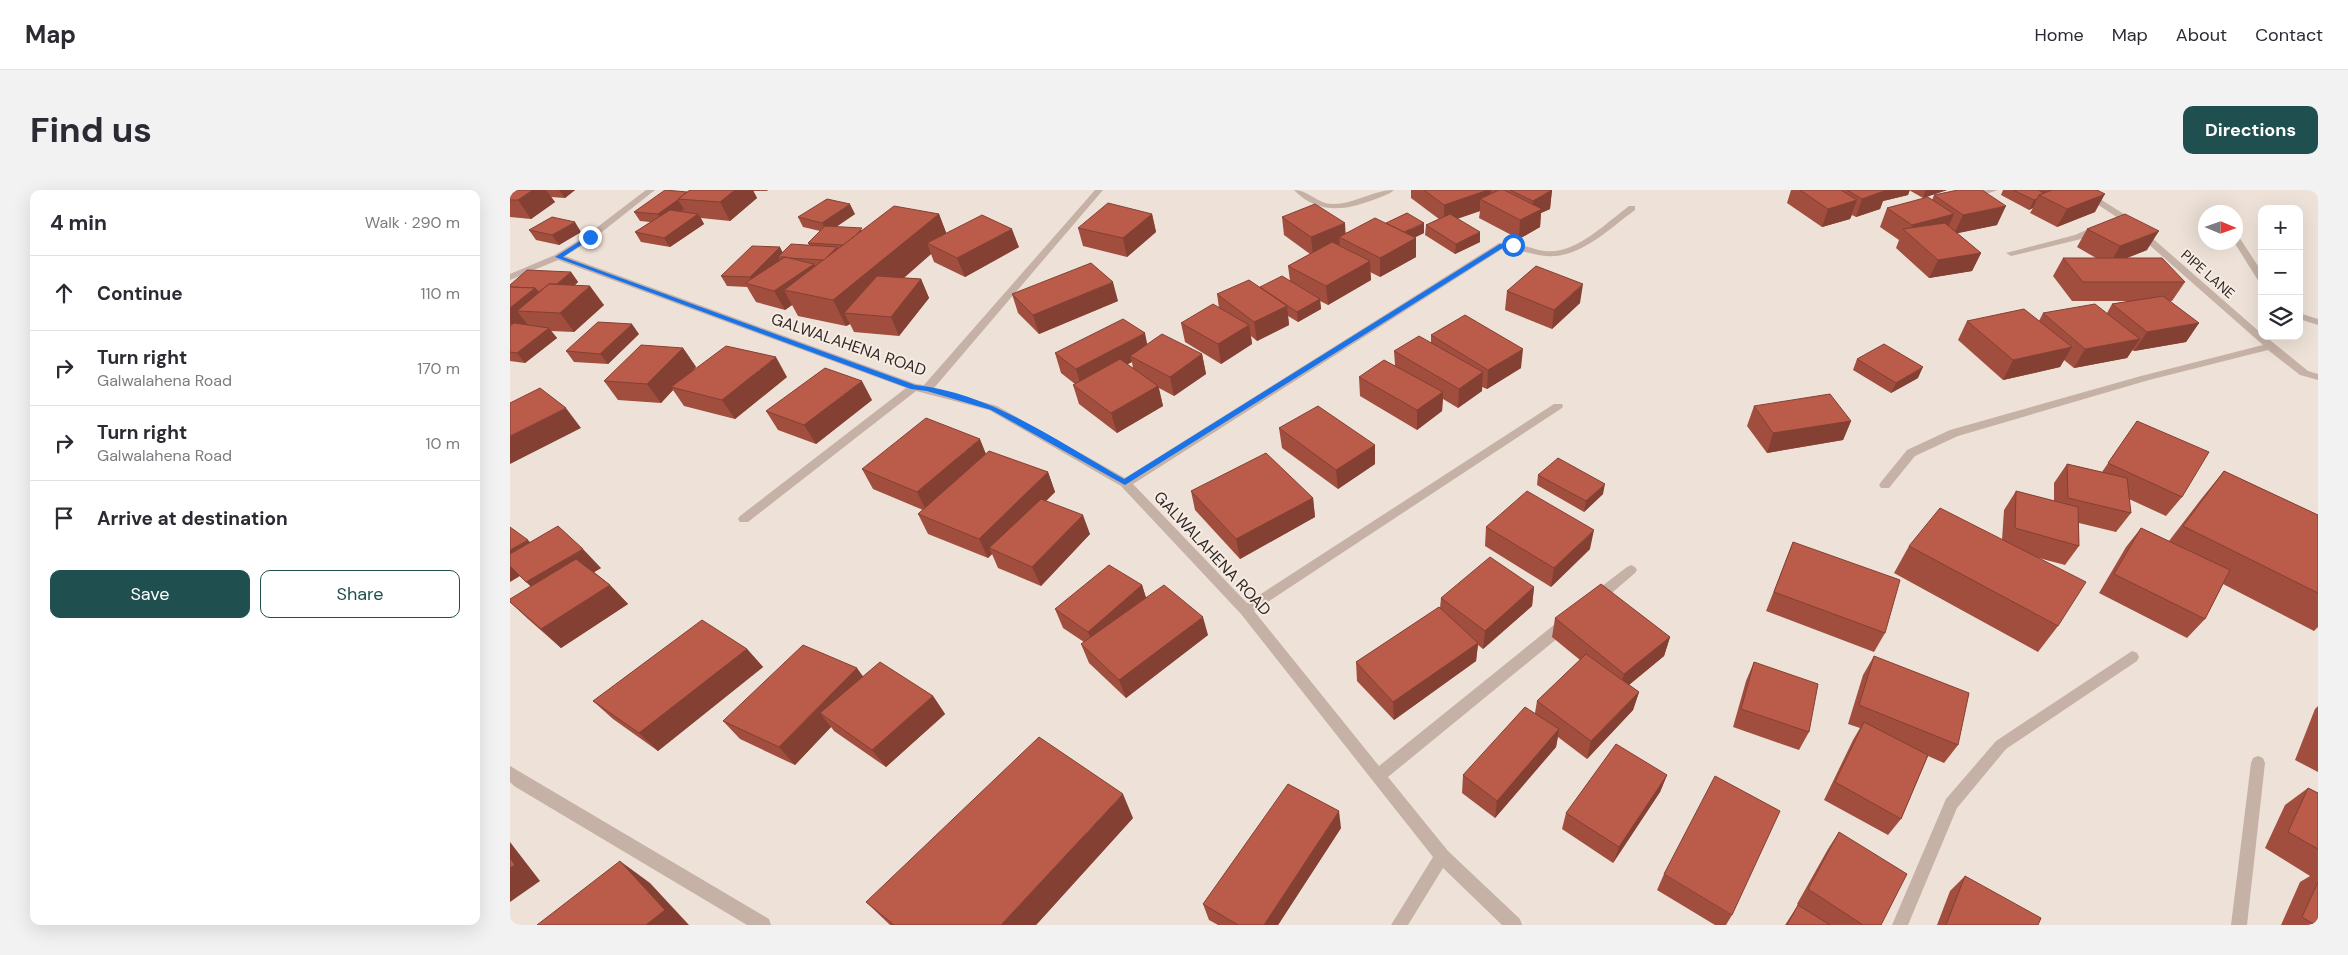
<!DOCTYPE html>
<html lang="en">
<head>
<meta charset="utf-8">
<style>
	:root { --surface:#fff; --page:#f2f2f3; --text:#2b2b33; --muted:#7c7c81; --line:#e1e1e2; --accent:#1f4f4e }
	body { margin:0; font-family:"DM Sans",sans-serif; background:var(--page); color:var(--text) }
	.controls { position:absolute; right:15px; top:15px; display:grid; overflow:hidden; border-radius:10px; box-shadow:0 5px 20px #0002 }
	.controls button { width:45px; height:45px; display:grid; place-items:center; padding:0; border:0; border-bottom:1px solid var(--line); background:var(--surface); color:var(--text); font:25px sans-serif }
	.compass { position:absolute; left:1688px; top:15px; width:45px; height:45px; border-radius:50%; background:var(--surface); box-shadow:0 5px 20px #0002; rotate:92deg }
	.stop { position:absolute; width:15px; height:15px; margin:-11px; border:4px solid #1a73e8; border-radius:50%; background:#fff }
	.stop.end { background:#1a73e8; border-color:#fff; box-shadow:0 1px 5px #0008 }
	.list { margin:0; padding:0; list-style:none }
	h2 { display:flex; justify-content:space-between; align-items:center; height:65px; margin:0; padding:0 20px; font-size:21px }
	h2 small { font-size:16px; font-weight:400; color:var(--muted) }
	.list li { display:grid; grid-template-columns:32px 1fr auto; gap:15px; align-items:center; box-sizing:border-box; height:75px; padding:0 20px; border-top:1px solid var(--line) }
	.list b { display:block; font-size:19px; white-space:nowrap }
	.list p { margin:0; font-size:16px; white-space:nowrap; color:var(--muted) }
	.list em { font-size:16px; font-style:normal; color:var(--muted) }
	.actions { display:flex; gap:10px; padding:15px 20px }
	.actions a { flex:1; padding:11px 0; border:1px solid var(--accent); border-radius:10px; text-align:center; font-size:18px; color:var(--accent) }
	.actions .main { background:var(--accent); color:#fff }
	.icon { flex:none; width:28px; height:28px; fill:none; stroke:currentColor; stroke-width:2; stroke-linecap:round; stroke-linejoin:round }
	.map { position:relative; flex:none; width:1808px; height:735px; overflow:hidden; border-radius:10px }
	header { display:flex; align-items:center; gap:30px; box-sizing:border-box; height:70px; padding:0 25px; background:var(--surface); border-bottom:1px solid var(--line) }
	header strong { font-size:24px }
	nav { display:flex; gap:28px; margin-inline-start:auto; font-size:18px }
	.intro { display:flex; align-items:center; justify-content:space-between; box-sizing:border-box; height:120px; padding:0 30px }
	h1 { margin:0; font-size:35px }
	.button { padding:12px 22px; border-radius:10px; background:var(--accent); color:#fff; font-size:18px; font-weight:700 }
	main { display:flex; gap:30px; padding:0 30px }
	aside { flex:1; background:var(--surface); border-radius:10px; box-shadow:0 5px 20px #0002 }
	.map>svg:first-child { display:block }
	.lines { fill:none; stroke-linecap:round; stroke-linejoin:round }
	.minor { fill:#c5b1a5; fill-rule:evenodd }
	.wall { fill:#a14e3f; fill-rule:evenodd }
	.shaded-wall { fill:#834033 }
	.building { fill:#bb5b49; stroke:#834033 }
	.route { fill:#1a73e8 }
	.labels { text-anchor:middle; stroke-width:4; stroke-linejoin:round; paint-order:stroke }
	.far-street-label { font-size:14px; fill:#312826; stroke:#f7ece3 }
	.street-label { font-size:16px; fill:#312826; stroke:#f7ece3 }
</style>
</head>
<body>
<header>
<strong>Map</strong>
<nav><a>Home</a><a>Map</a><a>About</a><a>Contact</a></nav>
</header>
<div class="intro"><h1>Find us</h1><a class="button">Directions</a></div>
<main>
<aside>
<h2>4 min<small>Walk · 290 m</small></h2>
<ul class="list">
<li><svg class="icon" aria-label="ahead" viewBox="0 0 24 24"><path d="M12 20V5M6 11l6-6 6 6"/></svg><div><b>Continue</b></div><em>110 m</em></li>
<li><svg class="icon" aria-label="right" viewBox="0 0 24 24"><path d="M7 20v-9h11M14 6l5 5-5 5"/></svg><div><b>Turn right</b><p>Galwalahena Road</p></div><em>170 m</em></li>
<li><svg class="icon" aria-label="right" viewBox="0 0 24 24"><path d="M7 20v-9h11M14 6l5 5-5 5"/></svg><div><b>Turn right</b><p>Galwalahena Road</p></div><em>10 m</em></li>
<li><svg class="icon" aria-label="arrive" viewBox="0 0 24 24"><path d="M6 21V4h12l-3 4 3 4H6"/></svg><div><b>Arrive at destination</b></div></li>
</ul>
<div class="actions"><a class="main">Save</a><a>Share</a></div>
</aside>
<div class="map">
<svg width="1808" height="735" viewBox="0 0 1808 735">
	<rect width="100%" height="100%" fill="#eee2d8"/>
	<g class="lines">
		<!-- minor -->
		<g class="minor">
			<path d="M136 0H145L83 49 55 66 406 194 414 195 585 0H593L424 198 487 216 615 288 989 53C1004 50 1020 59 1035 61 1065 65 1096 33 1119 16H1125V20C1100 38 1070 69 1036 66 1022 65 1008 59 994 58L623 294 737 413 1044 214H1052L1053 216 1052 218 744 421 869 576 1050 430H1060L1062 434 1060 438 878 587 938 661 1010 729 1012 735H992L933 678 898 735H881L923 667 731 424 611 296 479 220 406 201 238 332H230L228 329 230 326 396 198 48 70 0 90V84L45 65 77 45Z"/>
			<path d="M784 0C799 0 807 14 823 14 845 14 863 0 884 0 879 5 870 7 863 10 834 21 807 24 784 0Z"/>
			<polygon points="1474,0 1488,0 1460,9 1456,6"/>
			<polygon points="1566,0 1576,0 1617,26 1752,144 1752,146 1755,146 1798,181 1808,184 1808,190 1790,185 1758,160 1639,190 1448,246 1405,266 1379,298 1371,298 1369,295 1371,292 1397,260 1440,240 1631,186 1753,155 1611,30"/>
			<polygon points="1585,36 1592,38 1571,49 1501,66 1496,63 1565,45"/>
			<polygon points="1726,46 1729,47 1752,82 1752,93 1749,92 1724,52 1726,52"/>
			<polygon points="1789,123 1808,129 1808,135 1789,129"/>
			<polygon points="1121,375 1125,377 1127,380 1125,383 1089,414 1079,414 1078,410 1079,406 1117,377"/>
			<polygon points="1622,461 1627,463 1629,467 1627,471 1496,559 1447,618 1398,735 1382,735 1436,609 1486,551"/>
			<polygon points="1748,566 1753,568 1755,573 1737,735 1721,735 1741,573 1743,568"/>
			<polygon points="0,576 259,729 261,735 237,735 4,596 0,592"/>
		</g>
	</g>
	<!-- wall -->
	<g class="wall">
		<polygon points="0,0 65,0 55,8 41,7 45,12 21,29 0,27"/>
		<polygon points="180,0 258,0 257,1 243,1 247,8 220,31 191,28 194,34 160,57 131,52 125,42 140,32 130,31 124,22 177,2"/>
		<polygon points="901,0 1042,0 1040,19 1031,23 1030,37 1009,49 969,28 970,21 947,29 970,52 945,64 915,45 916,35 929,29 901,8"/>
		<polygon points="1281,0 1437,0 1413,8 1399,0 1398,5 1373,11 1370,19 1346,27 1342,25 1340,29 1312,37 1277,13"/>
		<polygon points="1493,0 1587,0 1585,22 1547,37 1520,23 1523,18 1519,20 1491,5"/>
		<polygon points="1424,5 1487,35 1447,43 1471,63 1462,81 1419,88 1386,58 1389,50 1370,37 1377,18 1422,10"/>
		<polygon points="345,24 326,37 353,40 429,24 436,43 509,57 455,87 424,72 421,64 394,88 411,89 419,108 389,146 344,142 340,134 336,136 288,126 282,115 275,120 246,112 237,97 217,96 211,86 273,63 299,55 298,53 310,41 293,37 288,27"/>
		<polygon points="642,24 646,42 617,67 573,56 568,38"/>
		<polygon points="772,27 835,43 876,33 914,43 904,48 906,48 906,67 870,87 860,82 861,90 818,115 810,111 811,119 788,132 778,126 779,135 747,151 741,146 742,154 711,174 675,152 671,133 709,118 707,104 750,97 780,91 778,76 800,64 774,45"/>
		<polygon points="1577,39 1637,60 1617,68 1675,92 1662,111 1660,111 1689,133 1676,152 1624,161 1622,160 1617,168 1564,178 1554,170 1550,177 1493,190 1448,150 1457,131 1529,131 1533,123 1597,123 1602,114 1619,111 1562,111 1543,86 1553,68 1586,68 1567,57"/>
		<polygon points="19,40 71,42 49,55 26,50"/>
		<polygon points="61,82 68,92 65,95 94,115 64,142 41,141 47,148 15,173 0,171 0,95"/>
		<polygon points="997,101 1070,113 1042,139 995,120"/>
		<polygon points="502,104 608,111 529,144 508,123"/>
		<polygon points="129,144 98,174 64,172 56,161"/>
		<polygon points="921,145 1011,178 977,199 972,197 972,201 948,218 933,209 932,221 907,240 850,206 849,187 885,175 884,161 921,152"/>
		<path d="M637 154 692 164 696 184 664 206 649 198 653 216 607 243 569 214 563 195 565 194 551 183 545 163ZM622 172 623 179 617 174Z"/>
		<polygon points="173,158 186,177 183,180 277,187 225,229 174,216 163,200 151,213 108,210 94,191"/>
		<polygon points="1347,169 1408,188 1381,203 1343,180"/>
		<polygon points="362,210 306,254 268,240 256,221"/>
		<polygon points="1244,216 1341,231 1333,250 1257,263 1237,236"/>
		<polygon points="1627,231 1672,307 1656,326 1619,309 1621,323 1606,342 1569,333 1569,356 1555,375 1525,367 1548,436 1528,462 1384,383 1399,356 1492,350 1494,320 1506,301 1544,311 1544,293 1557,274 1592,282"/>
		<polygon points="769,238 865,255 865,274 828,299 772,258"/>
		<polygon points="476,264 538,282 545,302 536,311 580,344 531,396 488,378 482,364 478,368 418,344 408,324 413,320 363,299 352,279"/>
		<polygon points="1714,281 1808,325 1808,437 1804,441 1713,394 1695,429 1677,448 1589,403 1616,357 1631,338 1659,351 1692,308"/>
		<polygon points="1028,285 1093,304 1074,322 1027,295"/>
		<polygon points="681,301 803,308 805,327 730,369 685,320"/>
		<polygon points="976,337 1080,359 1041,397 975,356"/>
		<polygon points="20,352 91,378 84,382 100,395 118,414 51,458 18,429 0,412 21,396 10,386"/>
		<polygon points="1283,352 1375,443 1364,462 1256,421"/>
		<polygon points="632,395 636,408 698,445 616,508 579,473 571,454 574,452 553,438 545,419"/>
		<polygon points="1024,397 1022,416 973,459 968,455 966,471 884,530 847,491 846,472 930,418 931,408"/>
		<polygon points="1045,428 1160,447 1154,466 1119,495 1129,502 1123,520 1077,569 1048,547 1046,557 985,628 952,603 953,585 1025,523 1027,511 1070,470 1042,447"/>
		<polygon points="237,459 253,477 148,561 103,529 83,511"/>
		<polygon points="1364,466 1448,555 1434,573 1418,566 1391,629 1378,645 1314,610 1343,550 1350,538 1338,534 1353,485"/>
		<polygon points="1244,472 1299,542 1289,560 1223,537 1236,491"/>
		<polygon points="353,486 423,506 435,524 376,577 324,541 321,537 285,575 230,549 213,531"/>
		<polygon points="1808,516 1808,582 1785,570 1805,519"/>
		<polygon points="1157,585 1150,602 1103,673 1052,639 1056,623"/>
		<polygon points="1798,598 1808,603 1808,735 1771,735 1790,692 1800,686 1755,658 1775,615"/>
		<polygon points="623,628 526,735 380,735 356,712"/>
		<polygon points="831,638 768,735 708,735 699,730 693,714"/>
		<polygon points="1329,642 1371,735 1275,735 1288,715 1287,714 1318,659"/>
		<polygon points="1154,684 1222,725 1216,735 1205,735 1147,700"/>
		<polygon points="1455,686 1528,735 1427,735 1440,701"/>
	</g>
	<!-- shaded-wall -->
	<g class="shaded-wall">
		<polygon points="23,0 36,0 45,12 21,29 8,10"/>
		<polygon points="49,0 65,0 55,8"/>
		<polygon points="225,0 243,0 247,8 220,31 210,12"/>
		<polygon points="978,0 981,0 980,15 970,9 970,21 934,33 934,15"/>
		<polygon points="1042,0 1040,19 1031,23 1030,37 1009,49 1010,30 1022,24 1023,11"/>
		<polygon points="1377,0 1400,0 1398,5 1373,11 1370,19 1346,27 1352,9"/>
		<polygon points="1416,0 1437,0 1413,8"/>
		<polygon points="1595,4 1585,22 1547,37 1557,19"/>
		<polygon points="1527,9 1523,18 1519,20 1524,10"/>
		<polygon points="168,10 174,19 153,34 148,24"/>
		<polygon points="1347,10 1340,29 1312,37 1318,19"/>
		<polygon points="340,14 345,24 317,43 312,33"/>
		<polygon points="1496,16 1487,35 1444,44 1453,25"/>
		<polygon points="188,24 194,34 160,57 154,48"/>
		<polygon points="429,24 439,50 417,53 421,64 350,125 334,123 340,134 336,136 323,110"/>
		<polygon points="642,24 646,42 617,67 613,48"/>
		<polygon points="1444,24 1436,42 1399,44 1402,35"/>
		<polygon points="65,32 71,42 49,55 42,45"/>
		<polygon points="835,33 836,50 829,47 830,54 803,66 801,47"/>
		<polygon points="914,33 914,43 889,54 889,45"/>
		<polygon points="502,39 509,57 455,87 447,68"/>
		<polygon points="1649,41 1637,60 1599,75 1610,56"/>
		<polygon points="970,42 970,52 945,64 946,54"/>
		<polygon points="906,48 906,67 870,87 870,68"/>
		<polygon points="270,57 275,67 268,67 271,72 245,96 240,87"/>
		<polygon points="327,57 331,67 314,70"/>
		<polygon points="1471,63 1462,81 1419,88 1428,70"/>
		<polygon points="860,71 861,90 818,115 816,96"/>
		<polygon points="304,74 313,93 274,100 282,115 275,120 264,101"/>
		<polygon points="61,82 68,92 45,113 37,103"/>
		<polygon points="411,89 419,108 389,146 381,127"/>
		<polygon points="603,92 608,111 529,144 523,125"/>
		<polygon points="1073,94 1070,113 1042,139 1044,120"/>
		<polygon points="80,96 94,115 64,142 50,123"/>
		<polygon points="25,98 39,116 7,121 18,135 8,143 0,133 0,118"/>
		<polygon points="810,109 811,119 788,132 787,122"/>
		<polygon points="777,116 779,135 747,151 744,132"/>
		<polygon points="1689,133 1676,152 1624,161 1637,142"/>
		<polygon points="122,134 129,144 98,174 90,164"/>
		<polygon points="739,135 742,154 711,174 708,154"/>
		<polygon points="39,138 47,148 15,173 7,163"/>
		<polygon points="635,143 639,163 620,166 622,172 572,199 566,179"/>
		<polygon points="1630,149 1617,168 1564,178 1575,159"/>
		<polygon points="1562,157 1550,177 1493,190 1503,170"/>
		<polygon points="173,158 186,177 166,198 161,197 163,200 151,213 137,194"/>
		<polygon points="1013,159 1011,178 977,199 978,180"/>
		<polygon points="692,164 696,184 664,206 660,187"/>
		<polygon points="266,167 277,187 225,229 212,210"/>
		<polygon points="1413,177 1408,188 1381,203 1386,193"/>
		<polygon points="973,182 972,201 948,218 949,199"/>
		<polygon points="352,191 362,210 306,254 294,235"/>
		<polygon points="648,196 653,216 607,243 601,223"/>
		<polygon points="933,202 932,221 907,240 907,220"/>
		<polygon points="56,218 71,238 0,274 0,246"/>
		<polygon points="1341,231 1333,250 1257,263 1263,243"/>
		<polygon points="470,249 478,269 417,322 407,302"/>
		<polygon points="865,255 865,274 828,299 826,280"/>
		<polygon points="538,282 545,302 485,361 479,358 482,364 478,368 469,349"/>
		<polygon points="1095,294 1093,304 1074,322 1076,311"/>
		<polygon points="803,308 805,327 730,369 726,349"/>
		<polygon points="573,325 580,344 531,396 522,377"/>
		<polygon points="1084,340 1080,359 1041,397 1044,378"/>
		<polygon points="18,350 36,369 0,376 0,360"/>
		<polygon points="73,359 91,378 36,411 16,392"/>
		<polygon points="0,376 10,386 0,392"/>
		<polygon points="100,395 118,414 51,458 31,439"/>
		<polygon points="632,395 638,414 586,460 578,442"/>
		<polygon points="1024,397 1022,416 973,459 975,441"/>
		<polygon points="693,427 698,445 616,508 609,490"/>
		<polygon points="1160,447 1154,466 1109,503 1114,484"/>
		<polygon points="968,453 966,471 884,530 883,512"/>
		<polygon points="237,459 253,477 148,561 129,543"/>
		<polygon points="347,478 360,496 310,523 321,537 285,575 269,557"/>
		<polygon points="1129,502 1123,520 1077,569 1081,551"/>
		<polygon points="423,506 435,524 376,577 362,560"/>
		<polygon points="1049,539 1046,557 985,628 987,611"/>
		<polygon points="1157,585 1150,602 1103,673 1109,657"/>
		<polygon points="613,604 623,628 526,735 491,735"/>
		<polygon points="829,621 831,638 768,735 754,735"/>
		<polygon points="0,652 30,691 0,712"/>
		<polygon points="110,671 140,693 179,735 136,735"/>
	</g>
	<!-- building -->
	<g class="building">
		<polygon points="0,0 23,0 8,10 0,10"/>
		<polygon points="155,0 177,2 168,9 169,9 148,24 124,22"/>
		<polygon points="180,0 225,0 210,12 168,9"/>
		<polygon points="914,0 978,0 934,15"/>
		<polygon points="989,0 994,0 1032,19 1010,30 970,9"/>
		<polygon points="1000,0 1042,0 1023,11"/>
		<polygon points="1290,0 1331,0 1347,10 1318,19"/>
		<polygon points="1337,0 1377,0 1352,9"/>
		<polygon points="1448,0 1472,0 1496,16 1453,25 1424,5"/>
		<polygon points="1503,0 1528,0 1534,3 1529,5 1527,9 1524,10"/>
		<polygon points="1532,0 1542,0 1536,2"/>
		<polygon points="1542,0 1587,0 1595,4 1557,19 1529,5"/>
		<polygon points="1418,7 1444,24 1402,35 1377,18"/>
		<polygon points="317,9 340,14 312,33 288,27"/>
		<polygon points="598,13 642,24 613,48 568,38"/>
		<polygon points="805,14 835,33 801,47 772,27"/>
		<polygon points="384,16 429,24 323,110 274,100"/>
		<polygon points="160,20 188,24 154,48 125,42"/>
		<polygon points="897,23 914,33 894,42 876,33"/>
		<polygon points="940,24 970,42 946,54 916,35"/>
		<polygon points="1615,24 1649,41 1610,56 1577,39"/>
		<polygon points="472,25 502,39 447,68 417,53"/>
		<polygon points="42,27 65,32 42,45 19,40"/>
		<polygon points="865,28 906,48 870,68 829,47"/>
		<polygon points="1435,33 1471,63 1428,70 1393,39"/>
		<polygon points="315,36 352,38 346,45 333,55 298,53"/>
		<polygon points="822,52 860,71 816,96 778,76"/>
		<polygon points="281,54 327,57 314,70 279,68 275,67 268,67"/>
		<polygon points="242,56 270,57 240,87 211,86"/>
		<polygon points="275,67 304,74 264,101 235,93"/>
		<polygon points="1553,68 1652,68 1675,92 1573,92"/>
		<polygon points="581,73 603,92 523,125 502,104"/>
		<polygon points="1026,76 1073,94 1044,120 997,101"/>
		<polygon points="17,80 61,82 47,94 39,94 29,102 25,98 0,97 0,95"/>
		<polygon points="367,86 411,89 381,127 334,123"/>
		<polygon points="772,86 810,109 787,122 750,97"/>
		<polygon points="739,90 777,116 744,132 707,104"/>
		<polygon points="39,94 80,96 50,123 7,121"/>
		<polygon points="0,97 25,98 0,118"/>
		<polygon points="1653,106 1689,133 1637,142 1602,114"/>
		<polygon points="703,114 739,135 708,154 671,133"/>
		<polygon points="1585,114 1630,149 1575,159 1533,123"/>
		<polygon points="1514,119 1562,157 1503,170 1457,131"/>
		<polygon points="955,125 1013,159 978,180 921,145"/>
		<polygon points="613,129 635,143 566,179 545,163"/>
		<polygon points="88,132 122,134 90,164 56,161"/>
		<polygon points="4,133 39,138 7,163 0,162 0,136"/>
		<polygon points="652,144 692,164 660,187 620,166"/>
		<polygon points="909,146 973,182 949,199 884,161"/>
		<polygon points="1374,154 1413,177 1386,193 1347,169"/>
		<polygon points="131,155 173,158 137,194 94,191"/>
		<polygon points="216,156 266,167 212,210 161,197"/>
		<polygon points="610,169 648,196 601,223 563,195"/>
		<polygon points="874,170 933,202 907,220 849,187"/>
		<polygon points="315,178 352,191 294,235 256,221"/>
		<polygon points="30,198 56,218 0,246 0,213"/>
		<polygon points="1320,204 1341,231 1263,243 1244,216"/>
		<polygon points="808,216 865,255 826,280 769,238"/>
		<polygon points="416,228 470,249 407,302 352,279"/>
		<polygon points="1627,231 1699,262 1672,307 1598,273"/>
		<polygon points="479,261 538,282 469,349 408,324"/>
		<polygon points="756,263 803,308 726,349 681,301"/>
		<polygon points="1048,268 1095,294 1076,311 1028,285"/>
		<polygon points="1557,274 1617,288 1621,323 1558,308"/>
		<polygon points="1714,281 1808,325 1808,403 1673,336"/>
		<polygon points="1017,301 1084,340 1044,378 976,337"/>
		<polygon points="1506,301 1568,317 1569,356 1505,338"/>
		<polygon points="531,309 573,325 522,377 479,358"/>
		<polygon points="1430,318 1576,392 1548,436 1399,356"/>
		<polygon points="48,336 73,359 16,392 0,376 0,364"/>
		<polygon points="0,337 18,350 0,360"/>
		<polygon points="1631,338 1720,380 1695,429 1604,384"/>
		<polygon points="1283,352 1390,390 1375,443 1264,402"/>
		<polygon points="980,367 1024,397 975,441 931,408"/>
		<polygon points="66,369 100,395 31,439 0,412 0,409"/>
		<polygon points="599,375 632,395 578,442 545,419"/>
		<polygon points="1091,394 1160,447 1114,484 1045,428"/>
		<polygon points="654,395 693,427 609,490 571,454"/>
		<polygon points="929,417 968,453 883,512 846,472"/>
		<polygon points="192,430 237,459 129,543 83,511"/>
		<polygon points="293,455 347,478 269,557 213,531"/>
		<polygon points="1076,464 1129,502 1081,551 1027,511"/>
		<polygon points="1364,466 1459,503 1448,555 1349,515"/>
		<polygon points="370,472 423,506 362,560 310,523"/>
		<polygon points="1244,472 1308,494 1299,542 1231,519"/>
		<polygon points="1015,517 1049,539 987,611 953,585"/>
		<polygon points="1354,532 1418,565 1391,629 1325,592"/>
		<polygon points="529,547 613,604 491,735 384,735 356,712"/>
		<polygon points="1106,554 1157,585 1109,657 1056,623"/>
		<polygon points="1205,586 1270,621 1222,725 1154,684"/>
		<polygon points="778,594 829,621 754,735 728,735 693,714"/>
		<polygon points="1798,598 1808,603 1808,659 1778,642"/>
		<polygon points="1329,642 1397,684 1371,735 1353,735 1298,699"/>
		<polygon points="0,668 5,675 0,678"/>
		<polygon points="110,671 155,720 136,735 27,735"/>
		<polygon points="1455,686 1531,728 1528,735 1436,735"/>
		<polygon points="1808,692 1808,735 1805,735 1792,727"/>
		<polygon points="1288,715 1320,735 1277,735"/>
	</g>
	<!-- route -->
	<path class="route" d="M78 46 83 47 53 67 405 195C481 203 549 252 614 289L990 54 1006 55 994 57 615 295 481 220 417 201 401 199 45 67Z"/>
	<g class="labels">
		<!-- far-street labels -->
		<g class="far-street-label">
			<text transform="translate(1698 84) rotate(41)" y="5">PIPE LANE</text>
		</g>
		<!-- street labels -->
		<g class="street-label">
			<text transform="translate(339 154) rotate(19)" y="6">GALWALAHENA ROAD</text>
			<text transform="translate(703 363) rotate(47)" y="6">GALWALAHENA ROAD</text>
		</g>
	</g>
</svg>
<div class="controls">
<button>+</button>
<button>−</button>
<button><svg class="icon" aria-label="layers" viewBox="0 0 24 24"><path d="M12 4l9 5-9 5-9-5zM3 14l9 5 9-5"/></svg></button>
</div>
<svg class="compass" viewBox="-18 -18 36 36"><path d="M0-13l5 13h-10z" fill="#e53935"/><path d="M0 13l5-13h-10z" fill="#7c7c81"/></svg>
<div class="stop" style="left:1003px;top:55px"></div>
<div class="stop end" style="left:80px;top:47px"></div>
</div>
</main>
</body>
</html>
